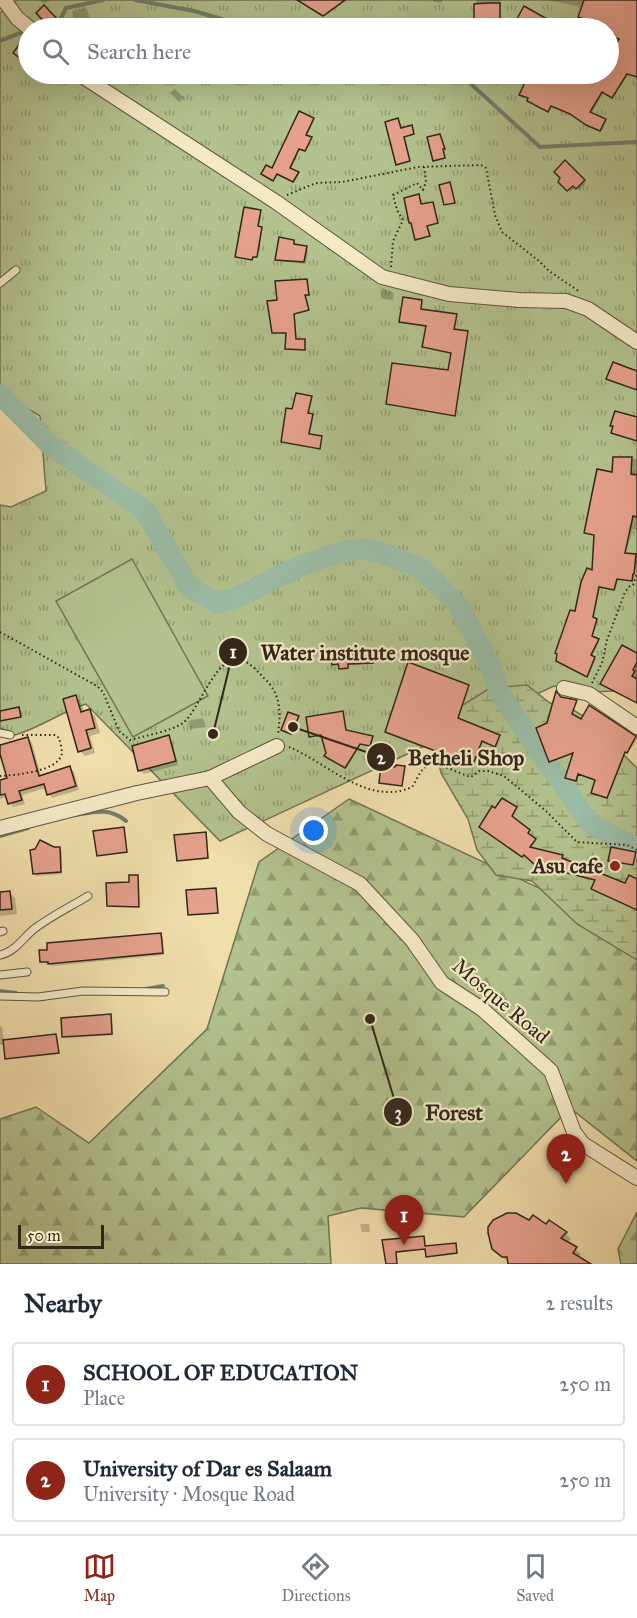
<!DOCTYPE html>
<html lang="en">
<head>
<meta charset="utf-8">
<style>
	:root { --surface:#fff; --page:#f6f6f7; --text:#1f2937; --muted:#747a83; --line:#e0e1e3; --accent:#8f2418 }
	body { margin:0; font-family:"IM FELL Great Primer",serif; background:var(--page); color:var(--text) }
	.scale { position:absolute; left:18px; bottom:15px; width:86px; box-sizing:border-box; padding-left:6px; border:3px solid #31261a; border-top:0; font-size:16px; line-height:21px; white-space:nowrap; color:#31261a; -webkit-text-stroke:4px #f5eac8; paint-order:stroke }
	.you { position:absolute; left:314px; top:831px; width:21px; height:21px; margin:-15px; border:4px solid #fff; border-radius:50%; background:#1a73e8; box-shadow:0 0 0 9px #1a73e833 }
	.badge { display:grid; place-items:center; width:39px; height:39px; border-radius:50%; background:var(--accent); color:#fff; font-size:20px; font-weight:700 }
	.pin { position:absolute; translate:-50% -50px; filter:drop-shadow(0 2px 3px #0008) }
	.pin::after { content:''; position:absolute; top:32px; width:21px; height:18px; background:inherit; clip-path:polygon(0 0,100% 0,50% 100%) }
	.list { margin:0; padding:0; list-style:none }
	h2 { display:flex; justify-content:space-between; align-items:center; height:78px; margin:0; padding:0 24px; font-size:26px }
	h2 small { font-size:20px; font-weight:400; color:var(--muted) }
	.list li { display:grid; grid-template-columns:39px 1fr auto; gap:18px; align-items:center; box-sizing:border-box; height:84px; margin:0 12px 12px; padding:0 12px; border:2px solid var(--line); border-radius:6px }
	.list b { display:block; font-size:22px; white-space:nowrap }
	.list p { margin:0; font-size:20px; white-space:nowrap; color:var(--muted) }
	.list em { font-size:20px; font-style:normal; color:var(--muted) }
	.icon { flex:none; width:33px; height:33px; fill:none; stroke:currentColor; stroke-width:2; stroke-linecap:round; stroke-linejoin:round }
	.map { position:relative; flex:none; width:637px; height:1264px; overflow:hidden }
	.search { position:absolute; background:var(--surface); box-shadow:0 6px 24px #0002; left:18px; right:18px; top:18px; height:66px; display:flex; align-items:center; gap:15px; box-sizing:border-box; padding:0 21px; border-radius:33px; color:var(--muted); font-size:22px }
	.sheet { height:270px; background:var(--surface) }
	nav { display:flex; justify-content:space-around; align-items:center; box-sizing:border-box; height:84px; border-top:2px solid var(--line); background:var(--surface); font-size:16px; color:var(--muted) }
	nav a { display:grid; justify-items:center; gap:3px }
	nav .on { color:var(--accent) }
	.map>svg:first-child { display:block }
	.grass { fill:url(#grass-tufts); stroke:#727454; stroke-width:1.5; fill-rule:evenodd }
	.forest { fill:url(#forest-firs); stroke:#727454; stroke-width:1.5 }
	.wetland { fill:url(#wetland-marsh); stroke:#727454; stroke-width:1.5 }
	.pitch { fill:#b3c28e; stroke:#727454; stroke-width:1.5 }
	.shadow { fill:#0003 }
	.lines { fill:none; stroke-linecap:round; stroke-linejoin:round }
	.stream { stroke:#71806e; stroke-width:4 }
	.river { stroke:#9bbca6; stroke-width:21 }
	.building { fill:#e6a18d; stroke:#31261a; stroke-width:1.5 }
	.lane-casing { stroke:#61543e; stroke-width:9 }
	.street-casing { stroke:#61543e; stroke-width:16 }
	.path { stroke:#31261a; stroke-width:2; stroke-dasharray:1.5 3; stroke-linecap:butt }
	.lane { stroke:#f5eac8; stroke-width:7 }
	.street { stroke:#f5eac8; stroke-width:14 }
	.poi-dot { fill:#8f2418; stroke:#f5eac8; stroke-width:2 }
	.labels { text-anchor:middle; stroke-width:4.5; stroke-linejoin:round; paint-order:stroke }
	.poi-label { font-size:21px; font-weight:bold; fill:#31261a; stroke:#f5eac8; text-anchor:end }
	.street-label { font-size:21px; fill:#31261a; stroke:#f5eac8 }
	.leader { fill:none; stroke:#31261a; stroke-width:2 }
	.callout-dot { fill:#31261a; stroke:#f5eac8; stroke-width:2 }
	.mark-label { font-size:18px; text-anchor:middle; font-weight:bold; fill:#fff }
	.callout-label { font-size:22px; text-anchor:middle; font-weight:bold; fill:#31261a; stroke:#f5eac8; stroke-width:4.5; stroke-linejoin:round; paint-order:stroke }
</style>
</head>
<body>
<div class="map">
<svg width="637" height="1264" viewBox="0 0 637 1264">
	<defs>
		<pattern id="grass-tufts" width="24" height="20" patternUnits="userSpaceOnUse" patternTransform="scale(1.5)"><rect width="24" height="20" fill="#b3c28e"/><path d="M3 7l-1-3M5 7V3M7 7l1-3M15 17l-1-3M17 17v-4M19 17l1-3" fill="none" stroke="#929d73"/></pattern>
		<pattern id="forest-firs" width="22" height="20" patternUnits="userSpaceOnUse" patternTransform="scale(1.5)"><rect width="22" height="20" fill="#b3c28e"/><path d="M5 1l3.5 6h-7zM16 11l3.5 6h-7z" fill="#929d73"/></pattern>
		<pattern id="wetland-marsh" width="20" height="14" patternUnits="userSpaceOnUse" patternTransform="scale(1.5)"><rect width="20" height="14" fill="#b3c28e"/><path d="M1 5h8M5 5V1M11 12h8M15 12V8" fill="none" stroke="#929d73"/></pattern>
	</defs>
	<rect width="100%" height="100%" fill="#f0deab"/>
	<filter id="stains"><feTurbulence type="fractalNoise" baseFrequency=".00333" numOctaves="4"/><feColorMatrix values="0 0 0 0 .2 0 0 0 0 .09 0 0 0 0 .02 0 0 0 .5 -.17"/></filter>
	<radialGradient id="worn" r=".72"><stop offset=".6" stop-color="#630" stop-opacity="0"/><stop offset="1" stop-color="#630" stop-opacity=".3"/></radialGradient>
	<!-- grass -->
	<path class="grass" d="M17 0H637V681L616 691 590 692 554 686 220 841 86 704C61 712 40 728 15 735L0 728V505L11 507 46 491 40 416 0 393V13ZM28 28H608V74H28Z"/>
	<!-- forest -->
	<g class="forest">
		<polygon points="349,799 637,934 637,1161 570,1108 464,1217 361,1208 328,1216 331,1264 0,1264 0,1119 36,1107 89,1143 207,1029 259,862"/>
		<polygon points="637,1212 637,1264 621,1264 618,1249"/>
	</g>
	<!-- wetland -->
	<polygon class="wetland" points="527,685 550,703 570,708 585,717 637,768 637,960 577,924 532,881 496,875 477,850 468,819 441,773 435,745 458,708 490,688"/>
	<!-- pitch -->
	<polygon class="pitch" points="132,559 208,696 133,737 56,601"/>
	<!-- shadow -->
	<g class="shadow">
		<polygon points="40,0 50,0 44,4"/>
		<polygon points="303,0 347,0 325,16 303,3"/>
		<polygon points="433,0 442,0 442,3 434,2"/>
		<polygon points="469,0 511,0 500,0 501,28 485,28 488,23 477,23 476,0"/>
		<polygon points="546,0 637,0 637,77 628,74 613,98 604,92 591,114 606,121 602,131 589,126 573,115 552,107 549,112 530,102 530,99 521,94 531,74 560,74 601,92 605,84 589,74 608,74 608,28 575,28 583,7"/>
		<polygon points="44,7 59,23 53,28 38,13"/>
		<polygon points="86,8 90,18 75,20 73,18 72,11"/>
		<polygon points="525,8 560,28 565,22 573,28 513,28"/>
		<polygon points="175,89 184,98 179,102 170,93"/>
		<polygon points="300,113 314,120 307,136 312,139 306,151 300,149 291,169 299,174 294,182 278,174 274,181 264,175 272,170"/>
		<polygon points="565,163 586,183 579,190 576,187 570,192 560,182"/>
		<polygon points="260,211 258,228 262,229 257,257 253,257 253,260 238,257"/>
		<polygon points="294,241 295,246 308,250 306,264 279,261 277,260"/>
		<polygon points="307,281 309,295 305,296 309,311 295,314 296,340 306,342 305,350 288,349 288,333 273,333 278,302"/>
		<polygon points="382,288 394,293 393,300 384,299 381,297"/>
		<polygon points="421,301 421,310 456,316 455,331 468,334 455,416 388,404 450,372 453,353 423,347 427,326 402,322"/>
		<polygon points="614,458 637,459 637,531 633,529 625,555 637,556 637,564 633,581 618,580 615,591 600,587 593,619 598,621 592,638 599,642 592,657 596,659 588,677 559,662 576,613 593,572 596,536 586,533 614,474"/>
		<polygon points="372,654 374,664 349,665 349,669 342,670 340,666 333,664"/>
		<polygon points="637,655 637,702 605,686"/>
		<polygon points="468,686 458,720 500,737 497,747 483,741 473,767 456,761 455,758 388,733"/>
		<polygon points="76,697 81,702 84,712 90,711 95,716 100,733 90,736 95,753 85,756 80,751"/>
		<polygon points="203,718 206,727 190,729 188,721"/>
		<polygon points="568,721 637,736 637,740 628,753 626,752 608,798 594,793 597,781 579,774 577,781 568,779 575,753 550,761"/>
		<polygon points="346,732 373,738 371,746 361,744 347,768 327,757 323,735 310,736"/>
		<polygon points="168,737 172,741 178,765 144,774 140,771 134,747"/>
		<polygon points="28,739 32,743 41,776 70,768 74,772 79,790 52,798 46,788 22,795 25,804 13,807 8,797 0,799 0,785 9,780 0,747"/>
		<polygon points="502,800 517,809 512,818 529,831 528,835 536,841 530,849 562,856 562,860 626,885 637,881 637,910 596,880 526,855 524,857 481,827"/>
		<polygon points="59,848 62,851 62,874 36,876 34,873"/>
		<polygon points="9,893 15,898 17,914 0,916 0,894"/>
		<polygon points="160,935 163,937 164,955 52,966 41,961"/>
		<polygon points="110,1016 112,1018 113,1035 66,1038 64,1036"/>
		<polygon points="0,1025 2,1027 4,1041 56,1035 59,1053 8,1059 5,1044 0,1045"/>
		<polygon points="516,1215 529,1222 546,1226 549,1222 566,1234 571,1239 567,1243 581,1254 578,1258 587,1264 510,1264 499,1254 490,1227 500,1217"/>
		<polygon points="360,1224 369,1224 370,1232 362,1232"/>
		<polygon points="424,1237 425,1248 456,1244 457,1254 428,1257 427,1249 396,1253 397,1264 386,1264 383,1242"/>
	</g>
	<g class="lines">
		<!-- stream -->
		<g class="stream">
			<polyline points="135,0 194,11 253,28"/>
			<polyline points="32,28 41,25"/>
			<polyline points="56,28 66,8 103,0"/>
			<polyline points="0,41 28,30"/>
			<polyline points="460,74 540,147 637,142"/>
			<path d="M75 815C95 812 109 807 126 821"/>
			<polyline points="0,836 28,828"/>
			<polyline points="146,989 163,986"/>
			<polyline points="0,991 16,993"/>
		</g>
		<!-- river -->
		<polyline class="river" points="0,394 50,445 145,511 190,588 218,603 238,597 302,565 345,551 366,549 385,554 422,569 459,606 490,665 500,694 590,824 637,848"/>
	</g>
	<!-- building -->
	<g class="building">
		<polygon points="297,0 345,0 323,16"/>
		<polygon points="584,0 637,0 637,77 627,74 612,98 602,92 590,112 606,119 600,131 586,125 570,114 551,106 548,112 527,101 528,98 519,95 529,74 609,74 609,55 619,39 613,37 614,34 609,32 609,28 578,17"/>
		<polygon points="488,3 500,3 500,28 483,28 487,22 474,22 474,4"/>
		<polygon points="44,5 58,20 50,28 36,13"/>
		<polygon points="524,6 563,28 512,28"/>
		<polygon points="21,42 28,47 28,64 13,53"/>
		<polygon points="299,111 314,118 306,135 312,137 305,151 299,149 290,168 299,172 293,182 277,174 273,181 261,174 266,165 272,168"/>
		<polygon points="398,118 401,128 412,125 414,134 404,137 410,161 396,165 385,122"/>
		<polygon points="440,134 445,149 443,149 445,158 433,161 427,137"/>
		<polygon points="565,160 585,180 576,189 573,186 567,191 558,182 560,178 554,172"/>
		<polygon points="450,182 455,203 444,205 439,185"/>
		<polygon points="419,194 421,204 433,202 438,223 427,226 430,236 415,240 411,223 409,223 404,198"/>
		<polygon points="244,207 261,210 258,226 262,227 257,257 253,257 252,260 235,257"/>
		<polygon points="279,237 294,240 294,244 307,246 304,262 275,260"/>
		<polygon points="307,279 309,295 305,295 309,310 294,314 296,339 305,339 305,350 285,349 286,333 272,333 267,301 277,300 275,281"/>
		<polygon points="403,297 422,300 421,309 457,314 454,329 468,331 455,416 386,404 392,363 448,370 451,353 422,347 426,326 399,322"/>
		<polygon points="613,362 637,371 637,390 606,379"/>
		<polygon points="296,393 312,396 308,413 313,414 309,434 322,436 320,449 281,442 286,408 292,409"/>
		<polygon points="615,411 637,417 637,441 611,433 613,426 610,426"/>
		<polygon points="613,457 632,457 631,474 637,475 637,517 633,516 625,553 636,554 634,574 633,574 632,581 617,579 614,590 599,587 593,617 597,619 592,636 599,639 591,655 595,657 587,677 556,661 557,654 555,653 570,610 575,611 581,582 587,568 592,570 594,535 584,533 597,469 612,472"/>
		<polygon points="622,645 637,653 637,662 633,670 635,671 632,676 637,679 637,703 600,684"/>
		<polygon points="372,653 373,663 348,664 348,668 339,669 338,664 332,665 331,658 353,655 353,654"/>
		<polygon points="408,662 469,685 458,718 500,735 495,747 482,741 472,767 453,760 454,758 385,732"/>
		<polygon points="556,691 561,697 577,700 572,714 581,719 589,705 636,736 627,753 625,752 607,798 591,793 595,780 578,774 576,781 565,778 573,753 549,762 536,728 547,723"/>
		<polygon points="76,695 81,712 90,709 95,728 86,730 91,748 78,752 63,699"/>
		<polygon points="19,707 21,717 0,721 0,711"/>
		<polygon points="343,711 346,730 373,736 370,746 360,744 345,768 324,756 326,753 321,735 309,737 306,717"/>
		<polygon points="288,712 299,716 291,734 281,730"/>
		<polygon points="169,735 176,761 138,771 132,746"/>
		<polygon points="28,737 39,776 70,766 76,786 47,795 44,784 19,791 22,800 8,804 5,794 0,795 0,780 7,778 0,754 0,745"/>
		<polygon points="381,765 395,767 396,765 405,766 402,786 379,783"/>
		<polygon points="502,798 517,807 512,816 530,830 528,833 536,839 530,847 563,855 562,858 625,883 629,875 637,879 637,910 591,889 595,880 535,865 524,855 522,857 479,827 492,806 495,808"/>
		<polygon points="124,827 127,852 97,856 93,831"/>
		<polygon points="206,832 208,858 177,861 174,835"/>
		<polygon points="40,840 54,847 60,847 61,872 33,874 30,850 35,849"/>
		<polygon points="611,847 636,852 633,865 608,861"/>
		<polygon points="129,875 138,875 139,907 107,906 106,883 129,882"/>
		<polygon points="216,888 218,913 188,915 186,890"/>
		<polygon points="10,891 12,909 0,910 0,892"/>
		<polygon points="161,933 163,953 48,964 48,962 40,962 39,950 47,950 47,943"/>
		<polygon points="111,1014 112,1034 62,1037 61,1018"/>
		<polygon points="56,1034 59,1053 5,1059 3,1040"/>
		<polygon points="507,1213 516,1213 529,1220 533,1215 546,1224 549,1220 567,1232 561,1238 577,1247 573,1253 591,1264 508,1264 507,1257 502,1257 492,1249 488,1233 488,1227 493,1220"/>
		<polygon points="424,1236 425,1246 456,1243 457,1253 426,1257 425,1249 396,1252 397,1264 386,1264 382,1240"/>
	</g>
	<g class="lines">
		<defs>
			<g id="lane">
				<polyline points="0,283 16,270"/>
				<polyline points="0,733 10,735"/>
				<polyline points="0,932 3,931"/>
				<path d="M0 955C15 952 23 938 34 929 51 916 70 907 88 896"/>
				<polyline points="0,975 27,972"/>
				<polyline points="0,996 38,997 83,991 165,992"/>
			</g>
			<g id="street">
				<polyline points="4,0 17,18 29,28"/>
				<polyline points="79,74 276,202 382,277 449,294 519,300 566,301 588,309 637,342"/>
				<polyline points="564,688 589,694 637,727"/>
				<polyline points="210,778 239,812 267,834 360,884 412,940 442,983 482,1009 551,1071 574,1132 583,1144 637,1178"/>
				<polyline points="0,828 137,793 210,778 277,746"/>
			</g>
		</defs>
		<!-- lane casing -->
		<use href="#lane" class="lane-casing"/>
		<!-- street casing -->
		<use href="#street" class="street-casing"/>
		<!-- path -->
		<g class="path">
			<polyline points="287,195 316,183 342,182 418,167 481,165 486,168 495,215 502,232 539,261 549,271 580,292"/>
			<polyline points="391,267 393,241 403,220 397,210 393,195 417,183 423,190 426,182 424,167"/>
			<path d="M0 632 97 686 103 692 119 731 130 740C144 736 172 731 183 723 199 711 218 649 243 660 251 664 258 672 264 678 281 694 281 712 278 734"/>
			<polyline points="592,683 602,663 607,640 625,592 630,586 633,585 637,573"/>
			<path d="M289 747C326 762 368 807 412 787 416 782 419 773 423 769 436 758 458 774 471 777L479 771H488L504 776 546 811 577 842 627 845 637 850"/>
			<path d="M0 776C15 775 59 772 62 753 62 748 60 742 59 738L55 735H19"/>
		</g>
		<!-- lane -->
		<use href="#lane" class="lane"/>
		<!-- street -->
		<use href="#street" class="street"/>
	</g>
	<!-- markers -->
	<circle class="poi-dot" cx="615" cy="866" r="6"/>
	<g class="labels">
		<!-- poi labels -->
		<g class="poi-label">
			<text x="603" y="873">Asu cafe</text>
		</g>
		<!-- street labels -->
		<g class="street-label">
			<text transform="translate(501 1001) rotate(40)" y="7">Mosque Road</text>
		</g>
	</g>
	<!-- callouts -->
	<path class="leader" d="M213 734L233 652M293 727L381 757M370 1019L398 1112"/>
	<g class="callout-dot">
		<circle cx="213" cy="734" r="6"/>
		<circle cx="293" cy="727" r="6"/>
		<circle cx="370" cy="1019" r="6"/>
		<circle cx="233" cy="652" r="15"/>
		<circle cx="381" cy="757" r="15"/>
		<circle cx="398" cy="1112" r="15"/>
	</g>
	<g class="mark-label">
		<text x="233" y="658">1</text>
		<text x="381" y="764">2</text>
		<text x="398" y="1119">3</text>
	</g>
	<g class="callout-label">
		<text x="365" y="660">Water institute mosque</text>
		<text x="466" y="765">Betheli Shop</text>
		<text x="454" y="1120">Forest</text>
	</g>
	<rect width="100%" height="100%" filter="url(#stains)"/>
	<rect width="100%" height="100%" fill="url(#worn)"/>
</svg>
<div class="scale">50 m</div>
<div class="you"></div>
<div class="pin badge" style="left:404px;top:1245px">1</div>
<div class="pin badge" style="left:566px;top:1184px">2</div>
<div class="search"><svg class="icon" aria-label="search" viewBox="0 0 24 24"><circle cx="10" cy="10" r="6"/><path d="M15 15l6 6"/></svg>Search here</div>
</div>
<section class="sheet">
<h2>Nearby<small>2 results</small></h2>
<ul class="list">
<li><span class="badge">1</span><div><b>SCHOOL OF EDUCATION</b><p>Place</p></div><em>250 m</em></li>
<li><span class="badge">2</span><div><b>University of Dar es Salaam</b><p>University · Mosque Road</p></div><em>250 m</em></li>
</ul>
</section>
<nav>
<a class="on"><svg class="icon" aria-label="map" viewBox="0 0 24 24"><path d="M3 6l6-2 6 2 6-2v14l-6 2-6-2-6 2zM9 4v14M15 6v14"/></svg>Map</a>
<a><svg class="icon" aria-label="directions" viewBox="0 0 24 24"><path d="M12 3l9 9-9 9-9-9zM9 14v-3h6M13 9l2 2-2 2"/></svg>Directions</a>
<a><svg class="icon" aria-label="saved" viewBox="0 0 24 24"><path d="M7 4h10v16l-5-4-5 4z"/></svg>Saved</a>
</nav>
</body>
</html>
